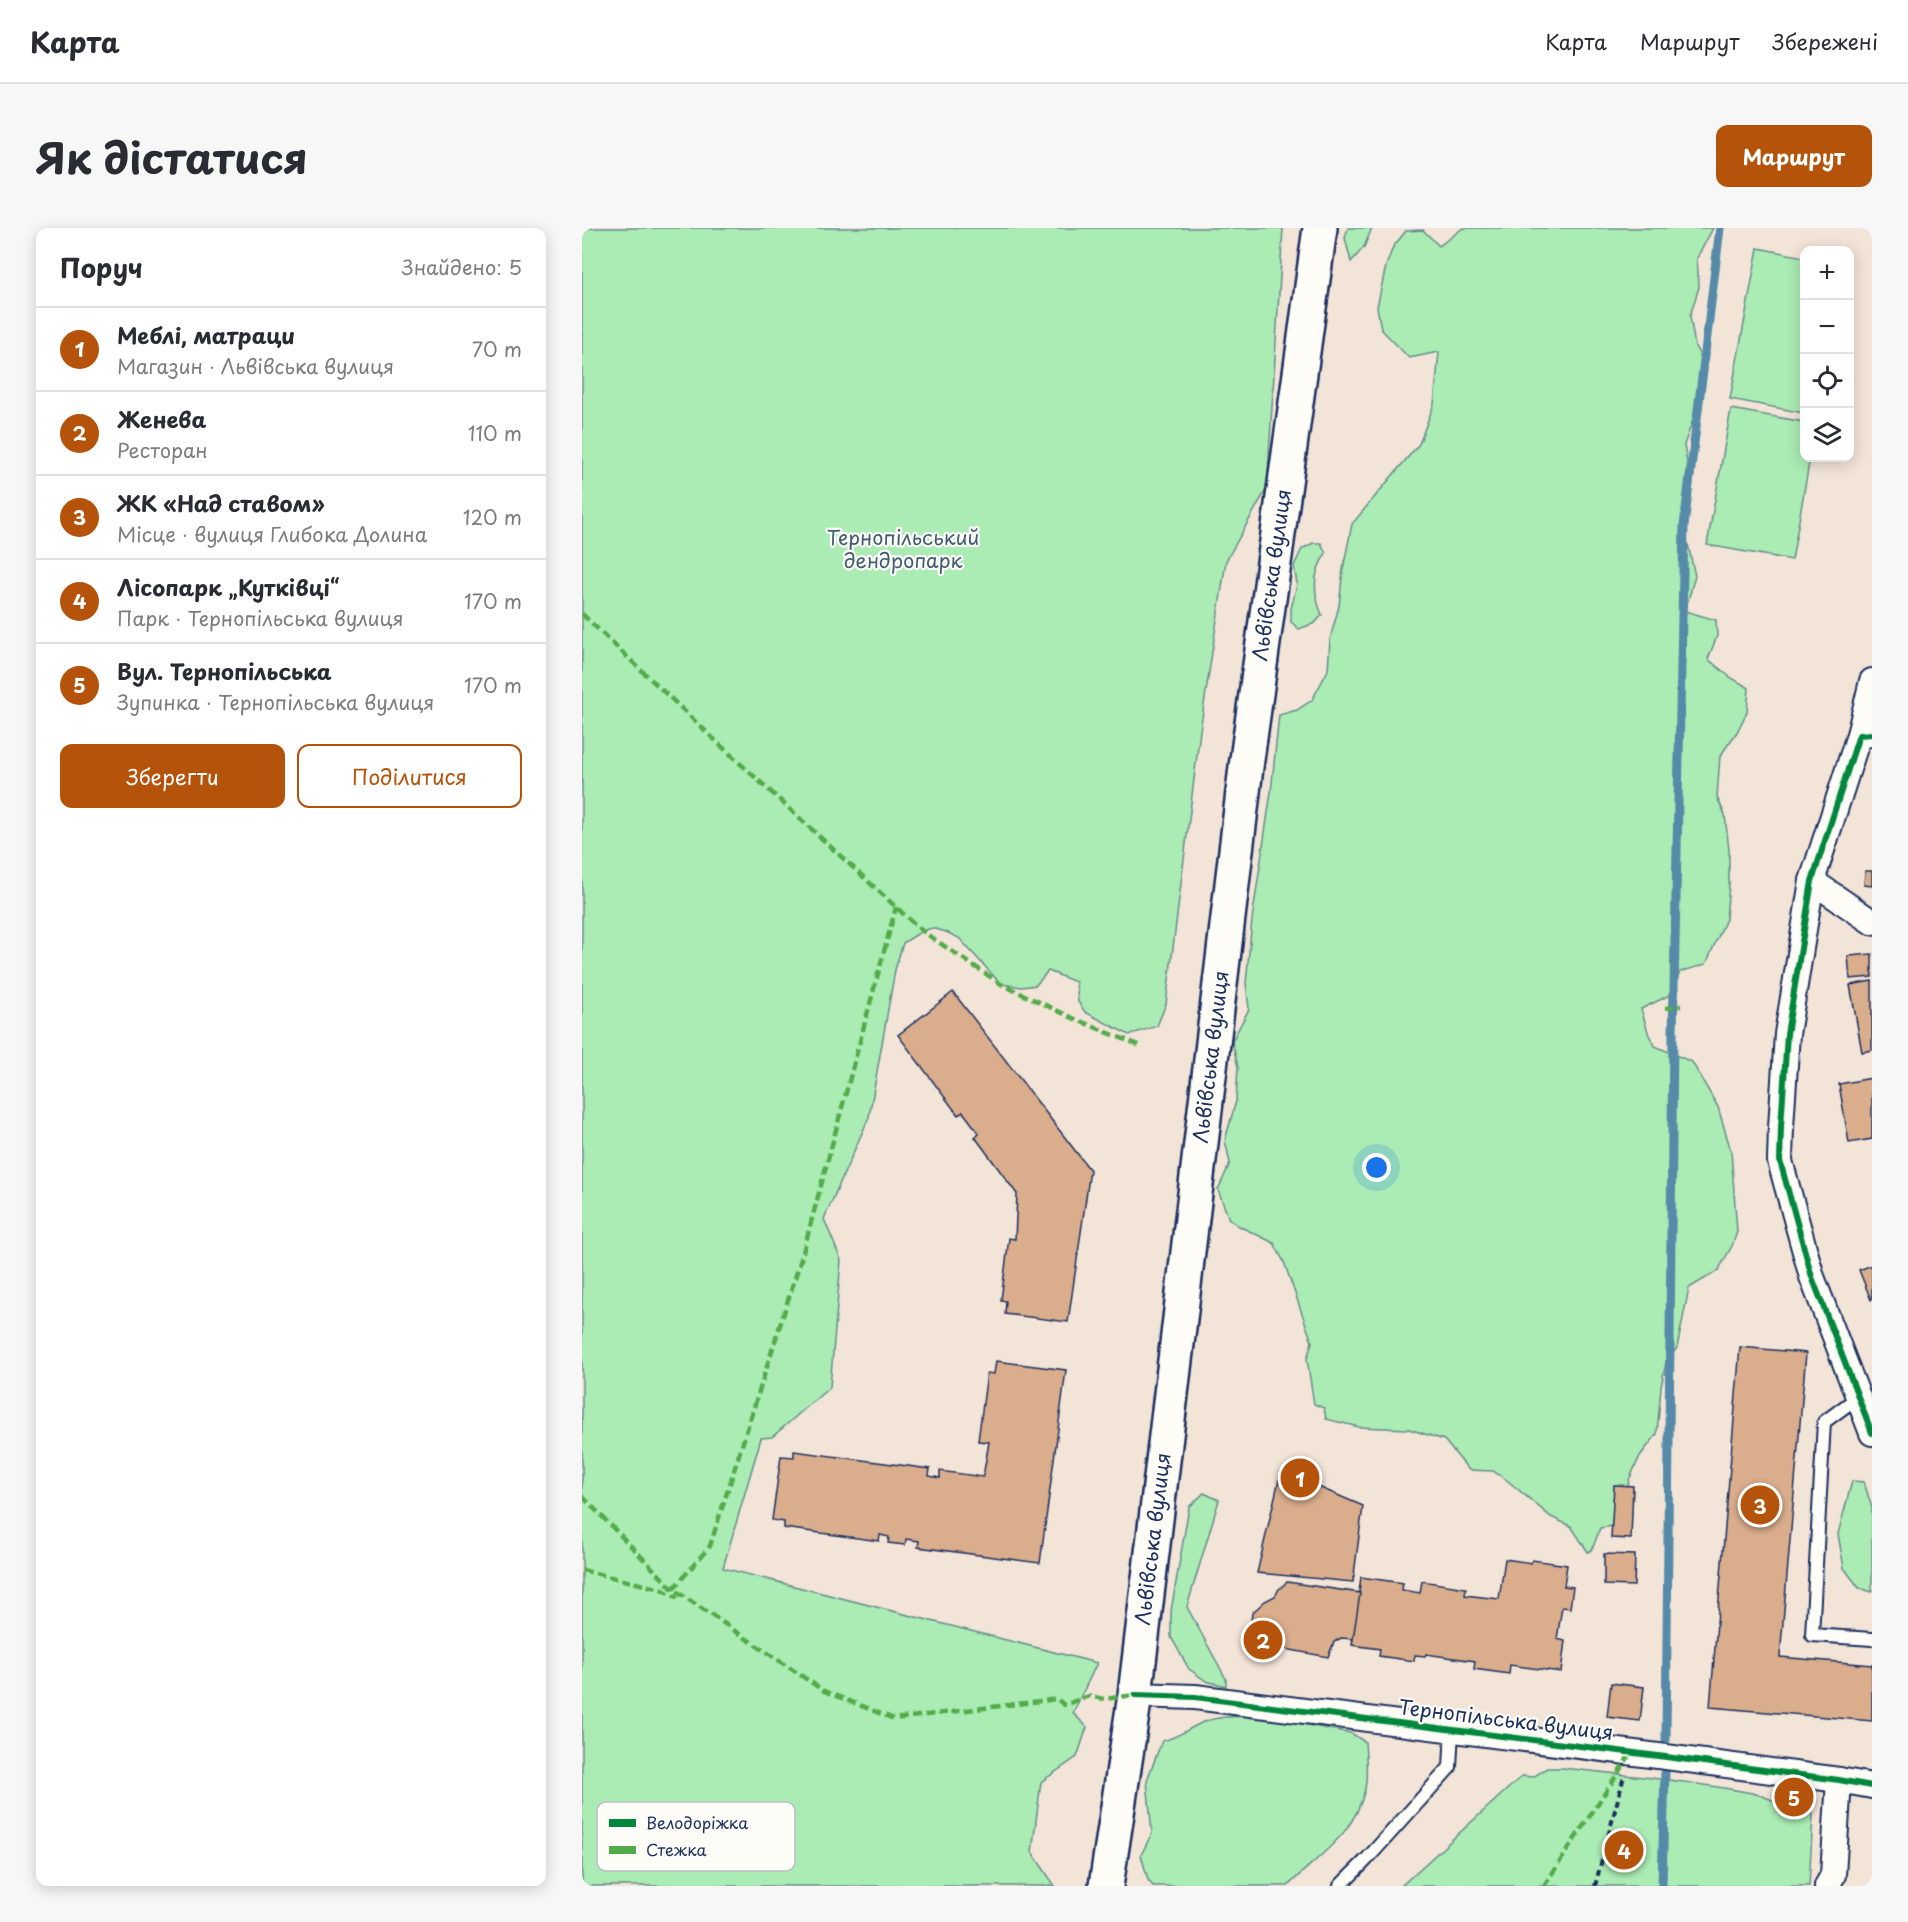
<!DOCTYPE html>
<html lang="uk">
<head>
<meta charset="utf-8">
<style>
	:root { --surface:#fff; --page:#f7f7f7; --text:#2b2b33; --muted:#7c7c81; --line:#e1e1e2; --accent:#b45309 }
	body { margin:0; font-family:"Playpen Sans",sans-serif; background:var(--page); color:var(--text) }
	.controls { position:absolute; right:18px; top:18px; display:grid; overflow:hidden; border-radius:12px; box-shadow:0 3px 15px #0003 }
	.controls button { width:54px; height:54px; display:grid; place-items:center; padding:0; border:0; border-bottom:2px solid var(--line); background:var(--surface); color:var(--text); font:30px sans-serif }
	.you { position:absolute; left:795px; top:940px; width:21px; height:21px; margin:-15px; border:4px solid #fff; border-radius:50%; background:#1a73e8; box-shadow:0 0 0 9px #1a73e833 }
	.badge { display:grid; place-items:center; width:39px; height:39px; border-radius:50%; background:var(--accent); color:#fff; font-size:20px; font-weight:700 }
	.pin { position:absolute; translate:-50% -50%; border:3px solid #fff; box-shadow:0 2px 6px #0006 }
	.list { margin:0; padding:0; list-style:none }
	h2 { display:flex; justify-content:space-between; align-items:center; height:78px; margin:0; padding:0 24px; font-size:26px }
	h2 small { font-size:20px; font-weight:400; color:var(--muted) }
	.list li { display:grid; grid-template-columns:39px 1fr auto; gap:18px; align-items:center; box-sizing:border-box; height:84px; padding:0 24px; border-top:2px solid var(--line) }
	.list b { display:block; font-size:22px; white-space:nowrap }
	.list p { margin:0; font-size:20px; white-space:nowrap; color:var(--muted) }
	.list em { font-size:20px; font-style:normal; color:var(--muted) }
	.actions { display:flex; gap:12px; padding:18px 24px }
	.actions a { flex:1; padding:14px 0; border:2px solid var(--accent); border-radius:12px; text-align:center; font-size:21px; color:var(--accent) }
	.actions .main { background:var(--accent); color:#fff }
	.icon { flex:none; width:33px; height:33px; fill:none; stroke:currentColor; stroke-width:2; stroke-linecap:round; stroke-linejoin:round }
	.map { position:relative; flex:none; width:1290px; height:1658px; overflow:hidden; border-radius:12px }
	header { display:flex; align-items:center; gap:36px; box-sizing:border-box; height:84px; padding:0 30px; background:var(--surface); border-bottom:2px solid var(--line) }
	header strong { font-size:28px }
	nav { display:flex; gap:33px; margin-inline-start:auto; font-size:21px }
	.intro { display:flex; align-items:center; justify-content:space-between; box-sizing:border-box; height:144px; padding:0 36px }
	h1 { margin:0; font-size:42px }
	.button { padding:15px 27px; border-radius:12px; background:var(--accent); color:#fff; font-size:21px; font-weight:700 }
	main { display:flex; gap:36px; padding:0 36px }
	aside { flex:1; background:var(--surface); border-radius:12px; box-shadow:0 3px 15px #0003 }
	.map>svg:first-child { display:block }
	.green { fill:#abebb4; stroke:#638d89; stroke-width:1.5 }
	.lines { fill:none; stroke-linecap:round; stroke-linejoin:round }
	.stream { stroke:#558aa8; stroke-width:9 }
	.building { fill:#daad8c; stroke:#1b2f5e; stroke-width:1.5 }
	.lane-casing { stroke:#1b2f5e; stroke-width:16 }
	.street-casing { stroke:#1b2f5e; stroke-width:28 }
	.primary-casing { stroke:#1b2f5e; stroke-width:38 }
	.path { stroke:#1b2f5e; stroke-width:4; stroke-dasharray:6 4.5; stroke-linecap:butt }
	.lane { stroke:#fdfcf7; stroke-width:12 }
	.street { stroke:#fdfcf7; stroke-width:24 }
	.primary { stroke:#fdfcf7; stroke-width:33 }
	.quiet { stroke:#52ab49; stroke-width:4.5; stroke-dasharray:9 4.5; stroke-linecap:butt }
	.cycleway-casing { stroke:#fdfcf7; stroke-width:10 }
	.cycleway { stroke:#00873e; stroke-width:6 }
	.labels { text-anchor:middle; stroke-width:4.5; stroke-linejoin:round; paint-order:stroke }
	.park-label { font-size:20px; fill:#3f5e74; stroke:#fdfcf7 }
	.street-label { font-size:20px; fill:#1b2f5e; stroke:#fdfcf7 }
	.key { fill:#fdfcf7; stroke:#b9bec9; stroke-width:1.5 }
	.key-label { font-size:16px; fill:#1b2f5e }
</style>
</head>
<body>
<header>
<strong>Карта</strong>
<nav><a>Карта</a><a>Маршрут</a><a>Збережені</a></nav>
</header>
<div class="intro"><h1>Як дістатися</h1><a class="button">Маршрут</a></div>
<main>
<aside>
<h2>Поруч<small>Знайдено: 5</small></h2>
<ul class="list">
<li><span class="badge">1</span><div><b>Меблі, матраци</b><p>Магазин · Львівська вулиця</p></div><em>70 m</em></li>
<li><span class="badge">2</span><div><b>Женева</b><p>Ресторан</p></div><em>110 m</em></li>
<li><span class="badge">3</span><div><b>ЖК «Над ставом»</b><p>Місце · вулиця Глибока Долина</p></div><em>120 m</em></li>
<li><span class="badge">4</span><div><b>Лісопарк „Кутківці“</b><p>Парк · Тернопільська вулиця</p></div><em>170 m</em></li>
<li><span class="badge">5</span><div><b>Вул. Тернопільська</b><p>Зупинка · Тернопільська вулиця</p></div><em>170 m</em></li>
</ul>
<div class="actions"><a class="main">Зберегти</a><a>Поділитися</a></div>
</aside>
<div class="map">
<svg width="1290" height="1658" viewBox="0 0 1290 1658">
	<rect width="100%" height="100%" fill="#f2e4d7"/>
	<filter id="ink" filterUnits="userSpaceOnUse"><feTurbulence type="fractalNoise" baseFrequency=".0167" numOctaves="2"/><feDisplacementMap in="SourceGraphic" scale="12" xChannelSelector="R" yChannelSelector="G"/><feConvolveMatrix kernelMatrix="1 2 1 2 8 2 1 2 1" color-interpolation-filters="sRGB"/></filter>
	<g filter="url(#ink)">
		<!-- green -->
		<g class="green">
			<polygon points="0,0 701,0 685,260 644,333 618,503 584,776 575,798 547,807 503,784 496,774 494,754 466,743 454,757 440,759 419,756 377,710 364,704 350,700 340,703 321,715 313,742 287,889 242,991 259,1032 248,1159 190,1209 179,1210 141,1340 515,1435 491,1485 505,1499 495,1529 459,1554 450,1624 473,1658 0,1658"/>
			<polygon points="766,0 790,0 782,19 769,34 763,10"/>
			<polygon points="881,0 1131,0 1115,30 1117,59 1108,88 1113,118 1125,141 1122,161 1102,217 1106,241 1102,298 1113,348 1103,383 1134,392 1135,408 1126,431 1148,449 1167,460 1165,484 1155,504 1138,528 1135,569 1143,587 1147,622 1147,656 1144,691 1124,736 1098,744 1086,768 1059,781 1067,807 1073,818 1110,834 1136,879 1149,923 1155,1004 1150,1018 1136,1043 1107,1060 1095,1120 1084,1134 1079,1159 1075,1206 1058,1228 1047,1252 1043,1277 1037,1297 1018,1300 1010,1322 1006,1324 989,1298 969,1289 926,1253 911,1243 887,1242 862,1212 827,1201 777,1199 744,1191 742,1180 732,1176 725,1131 730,1114 702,1034 692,1015 657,998 647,991 636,962 648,935 643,912 654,873 656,839 650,813 667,781 664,755 670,692 689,564 697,487 715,482 730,472 746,442 748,411 757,378 761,341 770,296 837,216 852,176 857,124 827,130 799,101 795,79 804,38 811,19 824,3 841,2 857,18"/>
			<polygon points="1176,20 1222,29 1222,185 1148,171"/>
			<polygon points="1149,181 1222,194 1222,230 1228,230 1210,332 1125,317"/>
			<path d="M731 315H739L744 325C730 346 731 365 740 387L733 395 717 401 709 394V381L715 356 712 338 720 321Z"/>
			<polygon points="1270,1253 1282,1254 1290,1280 1290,1364 1277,1360 1262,1340 1256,1306"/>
			<polygon points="622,1265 637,1272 605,1379 644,1451 644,1458 624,1453 607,1441 589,1409 589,1383 607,1279"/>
			<path d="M675 1488 769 1505 783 1514C784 1529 786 1546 783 1561 772 1608 738 1625 706 1658H571L566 1652 559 1627 570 1605 565 1552 580 1513C595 1510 606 1501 619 1495 636 1487 657 1489 675 1488Z"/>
			<path d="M965 1540H981C1045 1547 1107 1553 1170 1565 1191 1570 1210 1583 1231 1586L1227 1658H819L940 1548 951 1549Z"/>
		</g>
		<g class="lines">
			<!-- stream -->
			<g class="stream">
				<polyline points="1084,1512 1091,806 1102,298 1138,0"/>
				<polyline points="1080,1658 1083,1542"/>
			</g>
		</g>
		<!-- building -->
		<g class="building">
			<polygon points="1283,643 1290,643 1290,658 1282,657"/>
			<polygon points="1290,726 1290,749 1268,751 1266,728"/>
			<polygon points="1290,753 1290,822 1280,824 1268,757"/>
			<polygon points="371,764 508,942 486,1094 423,1086 424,1073 419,1072 427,1010 433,1011 435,966 393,909 397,905 381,884 376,887 316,807"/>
			<polygon points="1290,850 1290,911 1267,915 1257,856"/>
			<polygon points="1290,1037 1290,1071 1289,1072 1277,1042"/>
			<polygon points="1158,1119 1224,1125 1198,1429 1290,1437 1290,1493 1128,1479"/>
			<polygon points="414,1133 484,1142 458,1335 336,1319 337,1313 324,1311 323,1317 306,1315 307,1309 298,1307 297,1313 202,1300 202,1294 190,1292 199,1228 212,1229 212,1223 348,1241 347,1248 358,1250 358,1243 401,1249 407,1214 396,1213 405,1145 412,1146"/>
			<polygon points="699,1243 781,1278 771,1354 675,1345"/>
			<polygon points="1032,1257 1051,1258 1049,1311 1029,1310"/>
			<polygon points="1022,1326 1053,1327 1052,1358 1022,1357"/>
			<polygon points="923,1331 949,1335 950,1332 985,1337 982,1358 991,1359 988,1380 980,1379 975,1411 983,1413 979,1444 928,1437 927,1446 892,1441 893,1433 844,1426 843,1428 833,1427 832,1433 797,1428 798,1421 770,1417 779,1349 821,1355 820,1362 838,1365 840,1353 884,1360 883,1367 917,1371"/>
			<polygon points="705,1354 778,1365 771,1411 759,1410 752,1414 746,1429 682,1417 675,1412 669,1394 670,1385 683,1373 693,1368 697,1361"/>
			<polygon points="1029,1455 1062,1459 1058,1493 1025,1489"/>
		</g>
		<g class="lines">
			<defs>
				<g id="lane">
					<polyline points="1276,1169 1242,1194 1230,1407 1290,1411"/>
					<polyline points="758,1658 784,1632 868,1539 870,1502"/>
				</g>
				<g id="street">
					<polyline points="1290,506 1277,507 1230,653 1205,806 1199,899 1198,933 1230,1049 1290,1205"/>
					<polyline points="1277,507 1290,453"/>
					<polyline points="1230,653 1290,694"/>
					<polyline points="553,1467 613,1469 1084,1529 1257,1552 1290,1558"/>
					<polyline points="1245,1658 1251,1647 1257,1552"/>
				</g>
				<polyline id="primary" points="524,1658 553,1467 664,539 738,0"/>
			</defs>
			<!-- lane casing -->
			<use href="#lane" class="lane-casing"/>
			<!-- street casing -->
			<use href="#street" class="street-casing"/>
			<!-- primary casing -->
			<use href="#primary" class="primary-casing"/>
			<!-- path -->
			<polyline class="path" points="1013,1658 1042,1548"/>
			<!-- lane -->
			<use href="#lane" class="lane"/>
			<!-- street -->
			<use href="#street" class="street"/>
			<!-- primary -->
			<use href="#primary" class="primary"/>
			<!-- quiet -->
			<g class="quiet">
				<polyline points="0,386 136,515 340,703 419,756 493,791 561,819"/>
				<polyline points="1083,780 1099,778"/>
				<polyline points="0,1268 91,1361 242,1463 312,1491 475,1471 482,1477 507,1468 522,1471 553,1467"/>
				<polyline points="0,1342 79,1361 96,1370"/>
				<polyline points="91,1361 128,1318 220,1028 314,679"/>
				<polyline points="962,1658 1049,1525"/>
			</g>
			<defs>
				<g id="cycleway">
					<polyline points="1290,506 1277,507 1230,653 1205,806 1199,899 1198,933 1230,1049 1290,1205"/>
					<polyline points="553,1467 613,1469 1084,1529 1257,1552 1290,1558"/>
				</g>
			</defs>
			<!-- cycleway casing -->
			<use href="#cycleway" class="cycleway-casing"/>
			<!-- cycleway -->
			<use href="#cycleway" class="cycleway"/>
		</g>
	</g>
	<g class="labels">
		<!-- park labels -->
		<g class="park-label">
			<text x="321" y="317">Тернопільський<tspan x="321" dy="23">дендропарк</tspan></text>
		</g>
		<!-- street labels -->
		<g class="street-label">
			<text transform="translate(690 347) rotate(-82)" y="7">Львівська вулиця</text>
			<text transform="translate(629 829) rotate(-83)" y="7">Львівська вулиця</text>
			<text transform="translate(571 1311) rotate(-83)" y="7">Львівська вулиця</text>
			<text transform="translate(924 1492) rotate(7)" y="7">Тернопільська вулиця</text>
		</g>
	</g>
	<!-- legend -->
	<rect x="15" y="1574" width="198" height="69" rx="9" class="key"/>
	<rect x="27" y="1591" width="27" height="8" fill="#00873e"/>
	<rect x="27" y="1618" width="27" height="8" fill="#52ab49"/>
	<g class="key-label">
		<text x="64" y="1601">Велодоріжка</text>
		<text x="64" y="1628">Стежка</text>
	</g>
</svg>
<div class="controls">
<button>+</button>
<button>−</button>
<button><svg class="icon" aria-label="locate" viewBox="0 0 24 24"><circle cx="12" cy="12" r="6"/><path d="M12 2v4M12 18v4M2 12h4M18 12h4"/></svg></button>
<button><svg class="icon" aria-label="layers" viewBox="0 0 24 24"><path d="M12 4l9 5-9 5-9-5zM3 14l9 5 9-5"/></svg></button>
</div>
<div class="you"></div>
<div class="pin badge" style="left:718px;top:1250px">1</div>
<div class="pin badge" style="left:681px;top:1412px">2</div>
<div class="pin badge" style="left:1178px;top:1277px">3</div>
<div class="pin badge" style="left:1042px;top:1622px">4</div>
<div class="pin badge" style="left:1212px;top:1569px">5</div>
</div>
</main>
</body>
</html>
